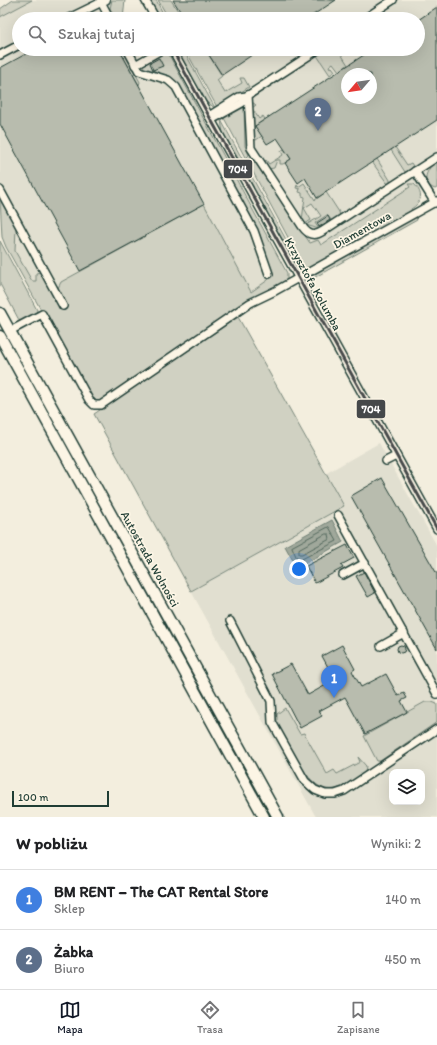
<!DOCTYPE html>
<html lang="pl">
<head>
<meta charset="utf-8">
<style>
	:root { --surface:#fff; --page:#f2f2f2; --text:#202124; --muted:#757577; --line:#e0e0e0; --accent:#111827 }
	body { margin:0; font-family:Itim,sans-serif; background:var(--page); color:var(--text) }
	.controls { position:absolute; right:12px; bottom:12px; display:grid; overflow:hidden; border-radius:8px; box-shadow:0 4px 16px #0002 }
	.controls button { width:36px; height:36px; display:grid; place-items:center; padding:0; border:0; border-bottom:1px solid var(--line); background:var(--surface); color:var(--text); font:20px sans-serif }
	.compass { position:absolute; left:341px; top:68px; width:36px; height:36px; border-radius:50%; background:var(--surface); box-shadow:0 4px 16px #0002; rotate:241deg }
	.scale { position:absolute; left:12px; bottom:10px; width:97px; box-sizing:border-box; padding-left:4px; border:2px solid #1f3d34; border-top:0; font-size:11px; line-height:14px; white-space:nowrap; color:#1f3d34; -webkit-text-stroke:3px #fcf5e5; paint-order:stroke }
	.you { position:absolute; left:299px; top:569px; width:14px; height:14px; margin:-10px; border:3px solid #fff; border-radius:50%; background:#1a73e8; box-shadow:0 0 0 6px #1a73e833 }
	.badge { display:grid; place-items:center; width:26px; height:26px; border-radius:50%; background:var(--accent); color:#fff; font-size:13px; font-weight:700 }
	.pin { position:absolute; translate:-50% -33px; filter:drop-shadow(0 1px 2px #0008) }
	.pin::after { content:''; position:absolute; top:21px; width:14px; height:12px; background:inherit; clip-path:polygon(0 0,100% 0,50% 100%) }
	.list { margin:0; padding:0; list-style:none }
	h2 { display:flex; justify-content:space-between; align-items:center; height:52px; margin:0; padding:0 16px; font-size:17px }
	h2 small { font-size:13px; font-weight:400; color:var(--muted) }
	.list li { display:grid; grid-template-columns:26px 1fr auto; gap:12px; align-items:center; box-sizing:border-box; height:60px; padding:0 16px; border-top:1px solid var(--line) }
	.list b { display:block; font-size:15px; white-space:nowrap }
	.list p { margin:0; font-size:13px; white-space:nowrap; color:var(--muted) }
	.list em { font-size:13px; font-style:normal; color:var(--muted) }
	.icon { flex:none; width:22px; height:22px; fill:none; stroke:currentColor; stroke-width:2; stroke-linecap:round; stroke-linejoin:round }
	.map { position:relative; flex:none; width:437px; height:817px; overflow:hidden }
	.search { position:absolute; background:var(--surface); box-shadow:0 4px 16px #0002; left:12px; right:12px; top:12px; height:44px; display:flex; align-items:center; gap:10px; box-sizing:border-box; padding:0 14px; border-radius:22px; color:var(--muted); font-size:15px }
	.sheet { height:172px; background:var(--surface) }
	nav { display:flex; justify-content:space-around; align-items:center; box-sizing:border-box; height:56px; border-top:1px solid var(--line); background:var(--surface); font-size:11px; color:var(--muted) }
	nav a { display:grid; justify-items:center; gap:2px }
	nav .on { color:var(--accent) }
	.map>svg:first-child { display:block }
	.built { fill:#e1dfd0; fill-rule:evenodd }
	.green { fill:#d0d1c2; stroke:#78877b }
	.water { fill:#a0a89b; stroke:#6c7d72 }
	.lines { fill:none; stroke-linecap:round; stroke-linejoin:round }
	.shore { stroke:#53685d; stroke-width:1 }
	.building { fill:#b8bcae; stroke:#1f3d34; fill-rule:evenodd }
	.minor-casing { stroke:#1f3d34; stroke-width:10 }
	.highway-casing { stroke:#1f3d34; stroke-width:13 }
	.minor { stroke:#fcf5e5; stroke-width:7 }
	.highway { stroke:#fcf5e5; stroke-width:10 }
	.bus-1-casing { stroke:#fcf5e5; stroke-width:6 }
	.bus-1 { stroke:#45484a; stroke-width:3 }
	.labels { text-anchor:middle; stroke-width:3.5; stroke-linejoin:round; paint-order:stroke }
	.street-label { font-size:12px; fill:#1f3d34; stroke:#fcf5e5 }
	.line-badge { stroke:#fcf5e5; stroke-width:1.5 }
	.badge-label { font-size:11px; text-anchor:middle; font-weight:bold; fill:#fff }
</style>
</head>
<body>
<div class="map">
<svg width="437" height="817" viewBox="0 0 437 817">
	<rect width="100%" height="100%" fill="#f3eede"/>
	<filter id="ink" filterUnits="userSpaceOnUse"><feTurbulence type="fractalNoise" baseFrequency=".025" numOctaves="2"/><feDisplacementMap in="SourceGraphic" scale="8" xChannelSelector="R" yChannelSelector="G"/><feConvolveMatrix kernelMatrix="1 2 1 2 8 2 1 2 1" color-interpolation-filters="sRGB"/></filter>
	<g filter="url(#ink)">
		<!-- built -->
		<g class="built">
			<polygon points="13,0 117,0 121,19 19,19 19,49 136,49 146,64 163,55 261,230 278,280 103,401 7,239 0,203 0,9"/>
			<path d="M158 0H437V188H431L429 184 310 259 283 228 224 118 235 105 185 49H418V19H169ZM347 74H371V98H347Z"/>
			<path d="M379 443 437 546V817H316L191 591 344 506 325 474ZM392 772H422V802H392Z"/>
		</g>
		<!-- green -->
		<g class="green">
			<polygon points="13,0 32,0 0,17 0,9"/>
			<polygon points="112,0 125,0 123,19 114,19 110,8"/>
			<polygon points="149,0 156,0 166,19 160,19"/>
			<polygon points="158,0 171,0 183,19 169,19"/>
			<polygon points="94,13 102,15 106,19 100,17 95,19 91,17 87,19 78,19 82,16"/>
			<polygon points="119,49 122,49 140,82 139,85"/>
			<polygon points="176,49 183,49 215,108 205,101"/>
			<polygon points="185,49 205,49 222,76 217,80 225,93 242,83 240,78 244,78 249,87 217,107"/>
			<polygon points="324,49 338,49 348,65 339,71 333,63 329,66 330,68 332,67 335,71 330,75 316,54"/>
			<polygon points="163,53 168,53 287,273 287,280 98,404 90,398 6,247 2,237 0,198 16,227 15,251 32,281 36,281 36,273 40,272 60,308 66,305 58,288 61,282 204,204 251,292 268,280 272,274 260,235 176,82 170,77 143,68 143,64"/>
			<polygon points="252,102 256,105 252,108 259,119 263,116 265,119 255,126 262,136 256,140 253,139 252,104"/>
			<path d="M244 106 245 146 249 155 247 157 249 160 252 158 310 243 318 240 321 245 410 187 408 184H414C424 194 422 202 411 209L412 211 315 265 305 269 224 118 225 116Z"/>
			<polygon points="221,120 302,269 295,265 290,257 223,133"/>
			<polygon points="395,147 407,165 411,163 413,166 412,169 407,172 405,172 391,150"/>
			<polygon points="284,149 291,159 283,164 280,164 280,160 277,160 274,168 268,169 264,162 266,160 269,164 283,155 281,151"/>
			<polygon points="377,159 390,180 390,184 387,183 372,162"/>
			<path d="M437 161V188L435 189C419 183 427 168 437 161Z"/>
			<polygon points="304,183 315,200 326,192 339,212 340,216 332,221 327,215 315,223 319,229 306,225 321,216 312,203 304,208 311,220 305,224 302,220 305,197 302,196 302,193 299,192 300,189 296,188 297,185 298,187"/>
			<polygon points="416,217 417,220 310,280 313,275"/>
			<polygon points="0,241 37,310 36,315 20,322 0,284"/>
			<polygon points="238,317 344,506 191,591 94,414"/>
			<polygon points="425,702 432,702 437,704 437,722 380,761 377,761 364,736"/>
			<path d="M285 708 300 734 304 733 327 774 334 770 337 774 360 762 358 757 366 766 365 773C333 796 319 797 298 761 291 748 284 735 277 723V714Z"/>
		</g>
		<!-- water -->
		<polygon class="water" points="332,520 343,542 297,568 285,546"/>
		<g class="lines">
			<!-- shore -->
			<g class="shore">
				<polygon points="329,527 337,541 298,561 292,547"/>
				<polygon points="326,534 329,534 330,539 302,554 299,554 299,549"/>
			</g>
		</g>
		<!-- building -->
		<g class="building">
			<polygon points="173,0 336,0 307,19 185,19"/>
			<path d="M437 7V120L317 198 305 178 298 183 285 163 291 159 277 138 267 144 255 126 373 49H418V20ZM347 74H371V98H347Z"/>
			<polygon points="35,49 52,49 55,54 65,49 119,49 204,204 80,271 0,124 0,68"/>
			<polygon points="205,49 261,49 222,75"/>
			<polygon points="159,58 163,66 153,70 150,63"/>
			<polygon points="328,216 330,220 319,227 317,223"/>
			<polygon points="382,478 437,574 437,649 351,496"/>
			<polygon points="347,545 354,558 341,565 343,568 315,583 306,566"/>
			<polygon points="364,572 375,593 368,597 356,576"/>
			<circle cx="401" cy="649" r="4"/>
			<polygon points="342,645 355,669 352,671 361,687 386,674 398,696 404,693 407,698 401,701 407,712 365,734 345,697 319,711 322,716 300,728 272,674 291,664 308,695 335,680 322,656"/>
		</g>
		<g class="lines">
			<defs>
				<g id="minor">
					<polyline points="100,0 110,19"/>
					<polyline points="145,0 156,19"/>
					<polyline points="67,19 106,0"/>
					<polyline points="364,19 393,0"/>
					<polyline points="127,49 139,71 168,80 176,87 254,231 269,274"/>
					<polyline points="172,49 437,529"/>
					<polyline points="0,55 19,45"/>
					<polyline points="135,65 163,49"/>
					<path d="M248 95 251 148 302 226C308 235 314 237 323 231L437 157"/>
					<polyline points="209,116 239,97 247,96 319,49"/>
					<polyline points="213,119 242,103 247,96"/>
					<polyline points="415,171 435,203"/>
					<polyline points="0,190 63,306"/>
					<polyline points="10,331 42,314 89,400 94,405 101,405 250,303 275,291 437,201"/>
					<polyline points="386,461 396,456"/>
					<polyline points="338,515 437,694"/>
					<polyline points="343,575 365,563"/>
					<polyline points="230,621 271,701 272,722 305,781 315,790 325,794 335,794 344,791 437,729"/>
					<polyline points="381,646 404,633"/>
				</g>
				<g id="highway">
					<polyline points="0,313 278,817"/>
					<polyline points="0,336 264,817"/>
				</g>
			</defs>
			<!-- minor casing -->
			<use href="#minor" class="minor-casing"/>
			<!-- highway casing -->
			<use href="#highway" class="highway-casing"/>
			<!-- minor -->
			<use href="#minor" class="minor"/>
			<!-- highway -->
			<use href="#highway" class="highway"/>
			<defs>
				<polyline id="bus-1" points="172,49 437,529"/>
			</defs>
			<!-- bus-1 casing -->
			<use href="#bus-1" class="bus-1-casing"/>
			<!-- bus-1 -->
			<use href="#bus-1" class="bus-1"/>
		</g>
	</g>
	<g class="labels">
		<!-- street labels -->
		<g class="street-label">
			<text transform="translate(362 230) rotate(-29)" y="4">Diamentowa</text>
			<text transform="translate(313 284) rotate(61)" y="4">Krzysztofa Kolumba</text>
			<text transform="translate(150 559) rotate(61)" y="4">Autostrada Wolności</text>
		</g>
	</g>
	<g class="line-badge">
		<rect x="223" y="159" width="30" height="20" rx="4" fill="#45484a"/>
		<rect x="356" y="399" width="30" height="20" rx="4" fill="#45484a"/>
	</g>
	<g class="badge-label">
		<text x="238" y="173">704</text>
		<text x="371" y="413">704</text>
	</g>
</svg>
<div class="controls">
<button><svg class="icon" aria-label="layers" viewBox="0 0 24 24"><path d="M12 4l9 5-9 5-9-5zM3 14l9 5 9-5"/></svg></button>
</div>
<svg class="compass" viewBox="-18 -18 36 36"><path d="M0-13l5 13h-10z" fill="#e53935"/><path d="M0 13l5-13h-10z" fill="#757577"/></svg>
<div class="scale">100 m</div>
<div class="you"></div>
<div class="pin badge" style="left:334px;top:698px;background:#3f7fe0">1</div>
<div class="pin badge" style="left:318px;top:131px;background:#5c6f8a">2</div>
<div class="search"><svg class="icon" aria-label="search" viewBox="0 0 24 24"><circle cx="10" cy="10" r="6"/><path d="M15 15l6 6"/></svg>Szukaj tutaj</div>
</div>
<section class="sheet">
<h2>W pobliżu<small>Wyniki: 2</small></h2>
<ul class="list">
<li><span class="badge" style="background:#3f7fe0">1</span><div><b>BM RENT – The CAT Rental Store</b><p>Sklep</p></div><em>140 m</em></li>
<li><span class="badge" style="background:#5c6f8a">2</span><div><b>Żabka</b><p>Biuro</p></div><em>450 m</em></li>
</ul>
</section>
<nav>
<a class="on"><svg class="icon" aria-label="map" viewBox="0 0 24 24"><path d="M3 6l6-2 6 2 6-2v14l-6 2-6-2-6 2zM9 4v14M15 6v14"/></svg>Mapa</a>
<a><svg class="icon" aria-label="directions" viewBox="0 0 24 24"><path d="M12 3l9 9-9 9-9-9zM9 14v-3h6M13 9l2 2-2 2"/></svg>Trasa</a>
<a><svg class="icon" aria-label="saved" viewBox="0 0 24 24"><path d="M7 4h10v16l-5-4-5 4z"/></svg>Zapisane</a>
</nav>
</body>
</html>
